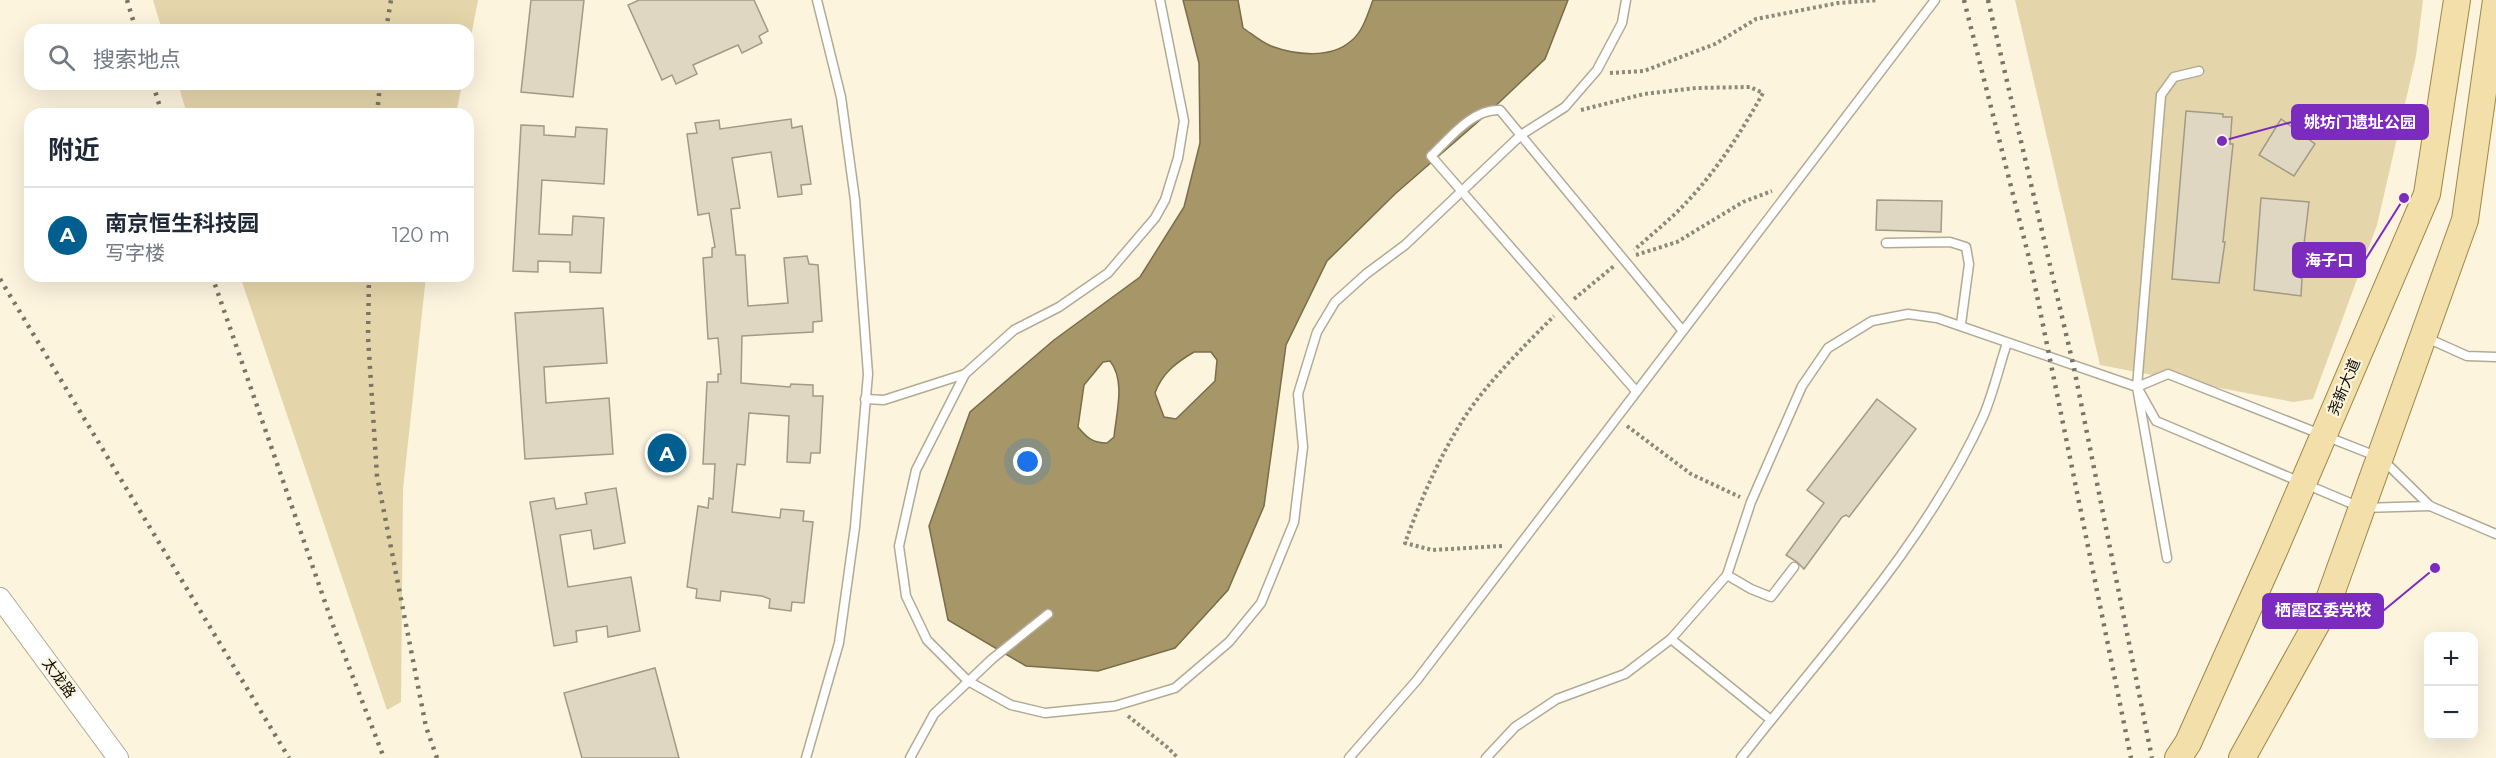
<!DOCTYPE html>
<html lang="zh">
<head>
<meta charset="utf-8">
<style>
	:root { --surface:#fff; --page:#f2f2f3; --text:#1f2937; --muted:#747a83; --line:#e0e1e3; --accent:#005f8f }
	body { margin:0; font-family:Montserrat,"Noto Sans SC",sans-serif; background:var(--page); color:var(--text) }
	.controls { position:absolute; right:18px; bottom:18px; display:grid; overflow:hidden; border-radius:12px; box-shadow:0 6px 24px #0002 }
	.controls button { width:54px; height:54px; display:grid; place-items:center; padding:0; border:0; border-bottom:2px solid var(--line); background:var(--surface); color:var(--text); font:30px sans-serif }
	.you { position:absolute; left:1028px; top:462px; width:21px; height:21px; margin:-15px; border:4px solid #fff; border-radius:50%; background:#1a73e8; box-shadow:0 0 0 9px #1a73e833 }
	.badge { display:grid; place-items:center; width:39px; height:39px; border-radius:50%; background:var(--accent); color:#fff; font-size:20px; font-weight:700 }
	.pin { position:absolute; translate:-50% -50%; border:3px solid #fff; box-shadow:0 2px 6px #0006 }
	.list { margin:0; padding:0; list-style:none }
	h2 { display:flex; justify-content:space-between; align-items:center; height:78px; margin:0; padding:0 24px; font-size:26px }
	h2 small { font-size:20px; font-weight:400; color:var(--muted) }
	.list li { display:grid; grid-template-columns:39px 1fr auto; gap:18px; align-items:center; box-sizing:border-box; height:96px; padding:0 24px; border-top:2px solid var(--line) }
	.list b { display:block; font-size:22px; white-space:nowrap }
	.list p { margin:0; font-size:20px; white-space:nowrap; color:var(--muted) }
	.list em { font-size:20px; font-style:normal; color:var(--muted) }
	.icon { flex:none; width:33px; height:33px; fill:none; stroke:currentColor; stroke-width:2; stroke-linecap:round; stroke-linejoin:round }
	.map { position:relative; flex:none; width:2496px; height:758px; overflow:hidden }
	.search { position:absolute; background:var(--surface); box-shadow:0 6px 24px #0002; left:24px; top:24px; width:450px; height:66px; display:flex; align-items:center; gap:15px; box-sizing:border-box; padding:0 21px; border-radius:18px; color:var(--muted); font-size:22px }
	.panel { position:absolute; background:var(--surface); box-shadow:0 6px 24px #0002; left:24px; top:108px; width:450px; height:174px; border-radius:18px }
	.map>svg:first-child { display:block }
	.green { fill:#e4d5ab }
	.water { fill:#a69668; stroke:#796d4a; stroke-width:1.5; fill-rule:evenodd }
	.building { fill:#dfd7c1; stroke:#a29a85; stroke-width:1.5 }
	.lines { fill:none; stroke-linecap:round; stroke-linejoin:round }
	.service-casing { stroke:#b2aa95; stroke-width:11 }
	.tertiary-casing { stroke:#b2aa95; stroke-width:22 }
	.primary-casing { stroke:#9d884a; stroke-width:28 }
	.path { stroke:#8f897a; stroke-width:4; stroke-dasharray:3 3; stroke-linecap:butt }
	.service { stroke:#fff; stroke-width:8 }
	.tertiary { stroke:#fff; stroke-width:20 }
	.primary { stroke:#f2dfa9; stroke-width:26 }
	.rail { stroke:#797465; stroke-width:4.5; stroke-dasharray:3 6; stroke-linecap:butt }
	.labels { text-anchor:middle; stroke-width:4.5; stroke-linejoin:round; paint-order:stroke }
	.street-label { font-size:15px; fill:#0f0c05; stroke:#fcf4dd }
	.leader { fill:none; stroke:#7b2cbf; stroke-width:2 }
	.callout-dot { fill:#7b2cbf; stroke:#fcf4dd; stroke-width:2 }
	.callout { fill:#7b2cbf; stroke:#7b2cbf; stroke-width:2 }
	.callout-label { font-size:16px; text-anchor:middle; font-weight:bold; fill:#fff }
</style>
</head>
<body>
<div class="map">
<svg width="2496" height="758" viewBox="0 0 2496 758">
	<rect width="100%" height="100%" fill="#fcf4dd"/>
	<!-- green -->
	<g class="green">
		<polygon points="153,0 478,0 468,52 468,30 162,30"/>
		<polygon points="2015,0 2423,0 2416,56 2377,225 2313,399 2293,402 2100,365"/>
		<polygon points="178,84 462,84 456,114 187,114"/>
		<polygon points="240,276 426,276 403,489 401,702 387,710"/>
	</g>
	<!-- water -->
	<path class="water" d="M1183 0H1238L1243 28C1252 34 1261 42 1271 46 1295 55 1331 59 1351 41 1363 32 1368 13 1373 0H1568L1545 59 1488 113 1395 194 1327 261 1286 345 1264 506 1228 590 1175 648 1098 671 1026 666 948 620 929 526 970 412 1054 340 1140 277 1184 207 1200 143 1199 63ZM1194 352H1211L1217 360 1215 381 1176 419 1164 417 1155 393C1162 373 1177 362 1194 352ZM1110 361C1126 381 1116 414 1114 437L1107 443C1093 443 1087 438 1078 427L1084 385 1103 362Z"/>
	<!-- building -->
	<g class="building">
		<polygon points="531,0 584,0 573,97 521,92"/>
		<polygon points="639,0 754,0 768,31 759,36 762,43 742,53 738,45 693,65 697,74 676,84 672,75 662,80 628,5"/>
		<polygon points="2186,111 2223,114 2223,117 2232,117 2230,144 2233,144 2223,242 2225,242 2219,283 2172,279"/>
		<polygon points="791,119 792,128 802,126 811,184 801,185 802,194 778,197 771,152 732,158 740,208 731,209 736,255 745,255 748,306 788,303 784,258 807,256 809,264 818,265 822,321 813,322 813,332 742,336 741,383 790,387 791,384 813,385 813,396 823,396 820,453 811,453 810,463 787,462 789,416 749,413 745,465 737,464 732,512 780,518 781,509 804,511 803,521 813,522 804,603 792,602 791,611 769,608 770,599 762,596 721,591 720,601 696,598 697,589 687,587 698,506 708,508 709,498 713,499 715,464 703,464 707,382 718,382 718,374 721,374 718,338 708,339 703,258 712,257 712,248 715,247 709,213 698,215 687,134 697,133 695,123 719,120 720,129"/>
		<polygon points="2281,119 2315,144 2294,176 2259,155"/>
		<polygon points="521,125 544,126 544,135 575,137 576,127 607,129 604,184 542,180 539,234 572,235 573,216 604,218 601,273 570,272 570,262 538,261 538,272 513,271"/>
		<polygon points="2261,198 2309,202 2300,278 2302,278 2301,296 2254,290"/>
		<polygon points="1877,200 1942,201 1941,232 1876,230"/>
		<polygon points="603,308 607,363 544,367 546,403 609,398 613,454 525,459 515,313"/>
		<polygon points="1877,399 1916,429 1849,517 1846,515 1842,517 1804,569 1797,562 1786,555 1824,503 1807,490"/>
		<polygon points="616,488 625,543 594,549 591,530 560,535 568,587 631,577 640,631 608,637 607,626 576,631 577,642 554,646 530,502 554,498 556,509 587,504 585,493"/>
		<polygon points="655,668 679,758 582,758 564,693"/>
	</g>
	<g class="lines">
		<defs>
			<g id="service">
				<polyline points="1160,0 1184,121 1178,158 1165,200 1155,218 1108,273 1059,307 1014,330 965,374 916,470 899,546 906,596 927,640 968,681 1011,705 1045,713 1115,706 1175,688 1229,642 1261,603 1294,522 1303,447 1298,394 1317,332 1335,302 1366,274 1405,245 1521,135 1565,107 1597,70 1622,23 1626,0"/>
				<polyline points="2199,71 2174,77 2161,95 2137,387 2156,421 2362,508 2430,506"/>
				<polyline points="1886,243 1950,242 1966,247 1969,264 1961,324"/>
				<polyline points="2427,338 2467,356 2496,357"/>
				<polyline points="2137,387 2168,374 2381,458 2430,506 2496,534"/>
				<path d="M1636 391 1431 156C1449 139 1473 108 1500 110L1682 330"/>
				<polyline points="865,399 884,400 965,374"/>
				<polyline points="1727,575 1751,589 1771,597 1794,567"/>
				<polyline points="1671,639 1771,720"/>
				<polyline points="806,758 839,643 855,527 868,374 855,200 841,97 817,0"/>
				<polyline points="910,758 934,714 992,659 1048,614"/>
				<polyline points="1349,758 1417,680 1935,0"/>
				<polyline points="1486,758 1515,727 1557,699 1625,674 1671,639 1727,575 1751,502 1802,386 1828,348 1872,321 1908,314 1937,318 2137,387 2167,558"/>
				<path d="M1741 758C1826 649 1925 544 1983 417 1993 394 1999 367 2007 343"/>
			</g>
			<polyline id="tertiary" points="0,598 118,758"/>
			<g id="primary">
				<polyline points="2178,758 2188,743 2274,551 2427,194 2457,0"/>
				<polyline points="2242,758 2327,605 2465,220 2496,0"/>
			</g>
		</defs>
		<!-- service casing -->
		<use href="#service" class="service-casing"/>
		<!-- tertiary casing -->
		<use href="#tertiary" class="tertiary-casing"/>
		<!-- primary casing -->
		<use href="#primary" class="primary-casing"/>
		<!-- path -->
		<g class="path">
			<polyline points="1610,73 1644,71 1715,44 1756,19 1838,3 1878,0"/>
			<path d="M1581 110 1644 94 1696 88 1750 87 1763 93C1739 136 1712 178 1676 213 1662 226 1648 238 1634 250"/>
			<polyline points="1636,255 1677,242 1743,202 1772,191"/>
			<polyline points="1574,299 1614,266"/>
			<polyline points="1627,426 1691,474 1740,497"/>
			<path d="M1502 546 1432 550 1405 543C1421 499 1440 455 1466 415 1488 382 1526 344 1554 316"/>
			<polyline points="1128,716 1167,747 1178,758"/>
		</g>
		<!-- service -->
		<use href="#service" class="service"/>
		<!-- tertiary -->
		<use href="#tertiary" class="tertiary"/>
		<!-- primary -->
		<use href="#primary" class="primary"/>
		<!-- rail -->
		<g class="rail">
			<polyline points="127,0 136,30"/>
			<polyline points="1964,0 2031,266 2131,758"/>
			<polyline points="1988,0 2074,368 2152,758"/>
			<polyline points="386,30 391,0"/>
			<polyline points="153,84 162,114"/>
			<polyline points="377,114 380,84"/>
			<polyline points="212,276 334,628 384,758"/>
			<polyline points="369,276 368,337 377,476 426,727 437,758"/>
			<polyline points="0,279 289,758"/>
		</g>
	</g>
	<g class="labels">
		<!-- street labels -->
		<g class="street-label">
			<text transform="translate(2344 387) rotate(-67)" y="5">尧新大道</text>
			<text transform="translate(59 678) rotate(54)" y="5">太龙路</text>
		</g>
	</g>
	<!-- callouts -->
	<path class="leader" d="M2222 141L2292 122M2404 198L2365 260M2435 568L2383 611"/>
	<g class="callout-dot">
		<circle cx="2222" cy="141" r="6"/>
		<circle cx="2404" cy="198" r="6"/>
		<circle cx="2435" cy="568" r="6"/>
	</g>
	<g class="callout">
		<rect x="2292" y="105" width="136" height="34" rx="6"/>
		<rect x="2293" y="243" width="72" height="34" rx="6"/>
		<rect x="2263" y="594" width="120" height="34" rx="6"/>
	</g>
	<g class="callout-label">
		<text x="2360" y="128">姚坊门遗址公园</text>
		<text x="2329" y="266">海子口</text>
		<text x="2323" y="616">栖霞区委党校</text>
	</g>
</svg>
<div class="controls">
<button>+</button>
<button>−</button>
</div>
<div class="you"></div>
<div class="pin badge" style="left:667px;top:453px">A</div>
<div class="search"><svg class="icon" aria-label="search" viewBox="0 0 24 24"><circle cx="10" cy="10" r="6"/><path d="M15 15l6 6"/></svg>搜索地点</div>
<section class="panel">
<h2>附近<small></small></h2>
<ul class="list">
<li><span class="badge">A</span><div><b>南京恒生科技园</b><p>写字楼</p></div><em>120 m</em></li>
</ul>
</section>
</div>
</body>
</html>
